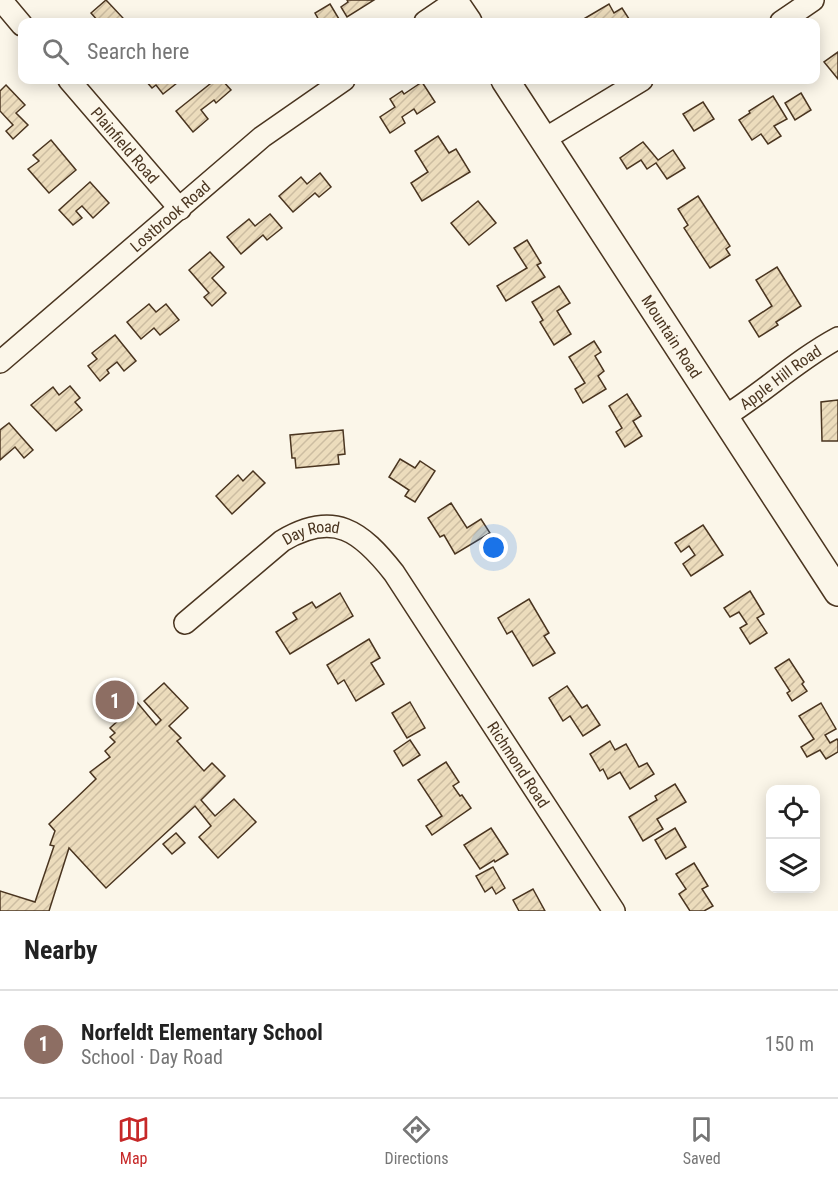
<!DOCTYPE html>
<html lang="en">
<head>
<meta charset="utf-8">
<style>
	:root { --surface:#fff; --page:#f2f2f2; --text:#222; --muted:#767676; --line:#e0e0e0; --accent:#c62828 }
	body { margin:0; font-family:"Roboto Condensed",sans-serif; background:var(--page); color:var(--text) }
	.controls { position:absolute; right:18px; bottom:18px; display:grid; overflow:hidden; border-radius:12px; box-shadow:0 3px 15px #0003 }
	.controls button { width:54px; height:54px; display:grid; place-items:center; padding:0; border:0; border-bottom:2px solid var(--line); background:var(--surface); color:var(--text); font:30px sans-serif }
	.you { position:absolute; left:494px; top:548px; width:21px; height:21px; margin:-15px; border:4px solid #fff; border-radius:50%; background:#1a73e8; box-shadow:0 0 0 9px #1a73e833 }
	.badge { display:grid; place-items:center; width:39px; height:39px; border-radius:50%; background:var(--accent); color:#fff; font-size:20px; font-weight:700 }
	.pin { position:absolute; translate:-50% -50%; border:3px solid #fff; box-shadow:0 2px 6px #0006 }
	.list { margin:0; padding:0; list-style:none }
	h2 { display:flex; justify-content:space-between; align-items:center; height:78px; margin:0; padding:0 24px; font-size:26px }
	h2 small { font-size:20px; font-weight:400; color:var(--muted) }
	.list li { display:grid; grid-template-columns:39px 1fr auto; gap:18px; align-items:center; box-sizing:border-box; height:108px; padding:0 24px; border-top:2px solid var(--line) }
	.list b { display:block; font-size:22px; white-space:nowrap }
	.list p { margin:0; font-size:20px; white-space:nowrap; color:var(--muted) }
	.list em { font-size:20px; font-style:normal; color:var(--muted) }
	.icon { flex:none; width:33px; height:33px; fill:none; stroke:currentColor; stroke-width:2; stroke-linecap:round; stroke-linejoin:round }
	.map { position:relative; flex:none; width:838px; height:911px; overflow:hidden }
	.search { position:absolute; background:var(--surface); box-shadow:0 3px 15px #0003; left:18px; right:18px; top:18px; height:66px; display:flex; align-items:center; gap:15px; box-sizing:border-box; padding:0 21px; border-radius:12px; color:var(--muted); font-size:22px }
	.sheet { height:186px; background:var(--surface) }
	nav { display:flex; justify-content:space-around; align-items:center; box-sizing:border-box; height:84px; border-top:2px solid var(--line); background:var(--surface); font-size:16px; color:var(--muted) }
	nav a { display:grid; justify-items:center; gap:3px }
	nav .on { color:var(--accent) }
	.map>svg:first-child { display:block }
	.building { fill:url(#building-hatch); stroke:#4a3520; stroke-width:1.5 }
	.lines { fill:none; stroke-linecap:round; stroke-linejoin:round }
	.minor-casing { stroke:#4a3520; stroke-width:24 }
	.major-casing { stroke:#4a3520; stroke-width:30 }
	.minor { stroke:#fbf6e9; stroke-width:21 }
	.major { stroke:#fbf6e9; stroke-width:27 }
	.labels { text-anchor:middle; stroke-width:4.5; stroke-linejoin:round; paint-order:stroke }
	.street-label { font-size:16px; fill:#4a3520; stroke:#fbf6e9 }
</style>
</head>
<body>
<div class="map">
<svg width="838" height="911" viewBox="0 0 838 911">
	<defs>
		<pattern id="building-hatch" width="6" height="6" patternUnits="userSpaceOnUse" patternTransform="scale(1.5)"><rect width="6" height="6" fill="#ecdcbc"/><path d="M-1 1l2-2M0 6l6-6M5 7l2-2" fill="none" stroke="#ccbda1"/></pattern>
	</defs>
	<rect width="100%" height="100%" fill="#fbf6e9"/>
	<!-- building -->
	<g class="building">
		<polygon points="106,0 123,18 124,22 99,22 91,13"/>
		<polygon points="347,0 374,0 347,17 341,7 348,2"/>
		<polygon points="330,4 339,19 334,22 320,22 315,13"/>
		<polygon points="609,4 614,13 622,8 631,22 584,22 582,20"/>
		<polygon points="838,52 838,79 824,62"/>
		<polygon points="145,80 174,80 177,83 163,94 156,85 152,88"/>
		<polygon points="215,80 222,80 231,90 216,103 214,100 201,110 208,119 193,132 176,111"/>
		<polygon points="422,82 435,102 417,114 414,109 402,117 405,123 390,133 380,117 395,107 390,99 402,91 404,94"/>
		<polygon points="6,85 25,105 16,113 28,125 13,139 6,131 13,125 0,111 0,91"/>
		<polygon points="801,93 811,110 795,120 785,103"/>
		<polygon points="773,96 787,119 774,126 781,136 768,144 761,134 752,140 739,120 750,113 749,111"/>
		<polygon points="703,102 714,119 694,131 683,114"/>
		<polygon points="438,136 449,153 456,149 470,172 422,201 411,183 428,172 415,151"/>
		<polygon points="51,140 76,170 49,193 28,169 39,161 33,155"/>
		<polygon points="643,142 658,160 673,150 685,168 667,179 656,163 647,169 641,160 627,169 620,158"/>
		<polygon points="320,173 331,187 319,197 315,193 293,212 279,196 301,177 307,184"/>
		<polygon points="90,182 109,203 93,218 82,206 76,211 82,218 73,225 59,210"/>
		<polygon points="698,196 730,246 726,249 730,255 710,268 684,228 688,225 678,209"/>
		<polygon points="478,201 496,223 469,245 451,223"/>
		<polygon points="270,214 282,228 267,240 263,235 241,254 227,237 249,219 255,226"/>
		<polygon points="527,240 541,263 537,265 545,277 506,301 497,286 527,268 514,248"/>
		<polygon points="210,252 224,267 212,278 226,293 212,306 204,297 209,293 189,270"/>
		<polygon points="777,267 801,306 776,322 778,325 759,337 749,321 772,306 756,280"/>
		<polygon points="559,286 570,303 557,311 571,334 554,345 540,322 543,320 532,302"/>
		<polygon points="149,304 156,312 166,304 179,320 160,335 154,328 141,339 127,322"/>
		<polygon points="115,335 136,361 124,371 117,362 107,370 109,373 100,381 88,366 97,359 92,353"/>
		<polygon points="594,341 601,352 595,356 604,371 598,376 606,389 583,403 575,389 585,383 569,357"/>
		<polygon points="70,386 80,398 75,402 82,410 56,431 31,405 53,387 59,395"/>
		<polygon points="627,394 641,416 633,421 642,436 625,447 616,432 622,428 609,406"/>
		<polygon points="838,400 838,441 822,441 821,402"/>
		<polygon points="9,423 33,450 24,458 15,447 0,460 0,430"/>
		<polygon points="343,430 345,454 338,455 339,464 296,468 295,458 292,458 290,435"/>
		<polygon points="400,459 415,468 420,461 435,471 415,502 405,496 409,490 389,477"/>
		<polygon points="253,471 265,483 232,514 216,496 238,475 243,481"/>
		<polygon points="451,503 467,528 481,519 490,533 455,554 444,535 440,537 428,518"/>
		<polygon points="703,525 723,555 691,576 683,564 695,555 689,546 681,552 675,543"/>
		<polygon points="750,591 764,614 757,618 767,633 750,644 740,628 747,624 739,612 730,617 724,608"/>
		<polygon points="340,593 353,616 290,654 276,632 297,619 293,613 312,602 316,608"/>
		<polygon points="529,599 549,633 544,636 555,653 533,666 512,631 507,634 498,618"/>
		<polygon points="369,639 380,658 371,663 384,684 356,701 344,680 338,684 327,665"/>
		<polygon points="789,659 804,682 802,684 807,691 792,701 787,693 790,691 775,668"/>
		<polygon points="164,683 188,708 169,726 181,738 177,741 204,771 212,763 225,776 201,800 215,816 234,799 256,822 218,858 199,837 211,826 195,806 106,888 69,848 49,911 0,911 0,891 35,902 54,846 50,845 55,831 49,824 96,779 90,772 110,757 105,751 115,742 110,737 115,733 110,728 121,718 112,710 131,695 156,725 161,720 144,701"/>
		<polygon points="567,686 582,708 587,705 600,725 583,736 570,716 563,721 549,698"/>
		<polygon points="410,702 425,728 407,738 392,713"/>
		<polygon points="821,703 836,729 825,735 830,743 837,739 838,741 838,752 826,759 820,750 807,757 801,747 814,739 799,716"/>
		<polygon points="410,740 420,755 403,766 394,751"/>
		<polygon points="610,741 615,750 626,744 639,767 647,763 654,774 630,789 620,772 608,779 603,769 600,771 590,754"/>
		<polygon points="446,762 459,782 453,786 460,796 462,795 471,808 432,835 426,826 442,816 418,780"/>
		<polygon points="675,784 686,802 657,819 663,829 643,841 629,817 657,800 655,796"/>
		<polygon points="491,828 508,854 495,862 494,860 480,869 464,845"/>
		<polygon points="675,828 686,847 666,859 655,840"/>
		<polygon points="176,833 185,843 172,854 163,844"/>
		<polygon points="694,863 708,886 702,889 713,906 704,911 690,911 679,894 686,889 676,874"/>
		<polygon points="493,867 505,888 496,894 492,887 485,892 476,876"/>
		<polygon points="533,889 545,911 519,911 513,900"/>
	</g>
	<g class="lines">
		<defs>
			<g id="minor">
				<polyline points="1,0 22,25"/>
				<polyline points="425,22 454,2"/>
				<polyline points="781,22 813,0"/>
				<path id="s1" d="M69 80 180 209"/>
				<polyline points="543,140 642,80"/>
				<path id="s2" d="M0 362 262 137 344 80"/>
				<path id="s3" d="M724 417C763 393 797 360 838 338"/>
				<path id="s4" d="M185 623 282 541C334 510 361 531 394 573L614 911"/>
			</g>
			<g id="major">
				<polyline points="453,0 468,22"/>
				<path id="s5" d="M505 80 838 592"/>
			</g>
		</defs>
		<!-- minor casing -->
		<use href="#minor" class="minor-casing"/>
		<!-- major casing -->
		<use href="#major" class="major-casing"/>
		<!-- minor -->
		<use href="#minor" class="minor"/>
		<!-- major -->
		<use href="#major" class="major"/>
	</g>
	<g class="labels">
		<!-- street labels -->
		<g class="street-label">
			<text dy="6" stroke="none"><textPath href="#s1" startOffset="86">Plainfield Road</textPath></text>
			<text dy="6" stroke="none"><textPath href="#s2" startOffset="224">Lostbrook Road</textPath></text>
			<text dy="6" stroke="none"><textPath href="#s5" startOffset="306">Mountain Road</textPath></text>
			<text dy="6" stroke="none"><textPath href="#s3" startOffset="69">Apple Hill Road</textPath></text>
			<text dy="6" stroke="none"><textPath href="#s4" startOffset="158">Day Road</textPath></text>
			<text dy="6" stroke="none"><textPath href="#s4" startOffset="488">Richmond Road</textPath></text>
		</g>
	</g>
</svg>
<div class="controls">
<button><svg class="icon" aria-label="locate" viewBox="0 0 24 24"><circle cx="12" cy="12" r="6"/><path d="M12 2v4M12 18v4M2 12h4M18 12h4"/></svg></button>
<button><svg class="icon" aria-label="layers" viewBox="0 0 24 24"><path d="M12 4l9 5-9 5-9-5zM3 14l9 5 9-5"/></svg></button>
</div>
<div class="you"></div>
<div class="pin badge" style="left:115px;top:700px;background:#8d6e63">1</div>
<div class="search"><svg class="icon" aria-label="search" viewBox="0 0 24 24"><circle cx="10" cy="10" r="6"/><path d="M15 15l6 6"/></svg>Search here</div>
</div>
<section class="sheet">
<h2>Nearby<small></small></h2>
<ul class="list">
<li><span class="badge" style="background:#8d6e63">1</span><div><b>Norfeldt Elementary School</b><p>School · Day Road</p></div><em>150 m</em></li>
</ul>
</section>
<nav>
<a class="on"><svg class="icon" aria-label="map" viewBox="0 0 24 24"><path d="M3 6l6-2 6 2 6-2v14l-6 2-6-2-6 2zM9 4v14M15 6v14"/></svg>Map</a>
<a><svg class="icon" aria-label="directions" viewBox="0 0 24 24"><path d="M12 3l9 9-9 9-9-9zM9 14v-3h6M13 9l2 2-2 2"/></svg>Directions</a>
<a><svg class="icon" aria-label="saved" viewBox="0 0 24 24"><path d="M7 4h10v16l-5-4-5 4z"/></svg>Saved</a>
</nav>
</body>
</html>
